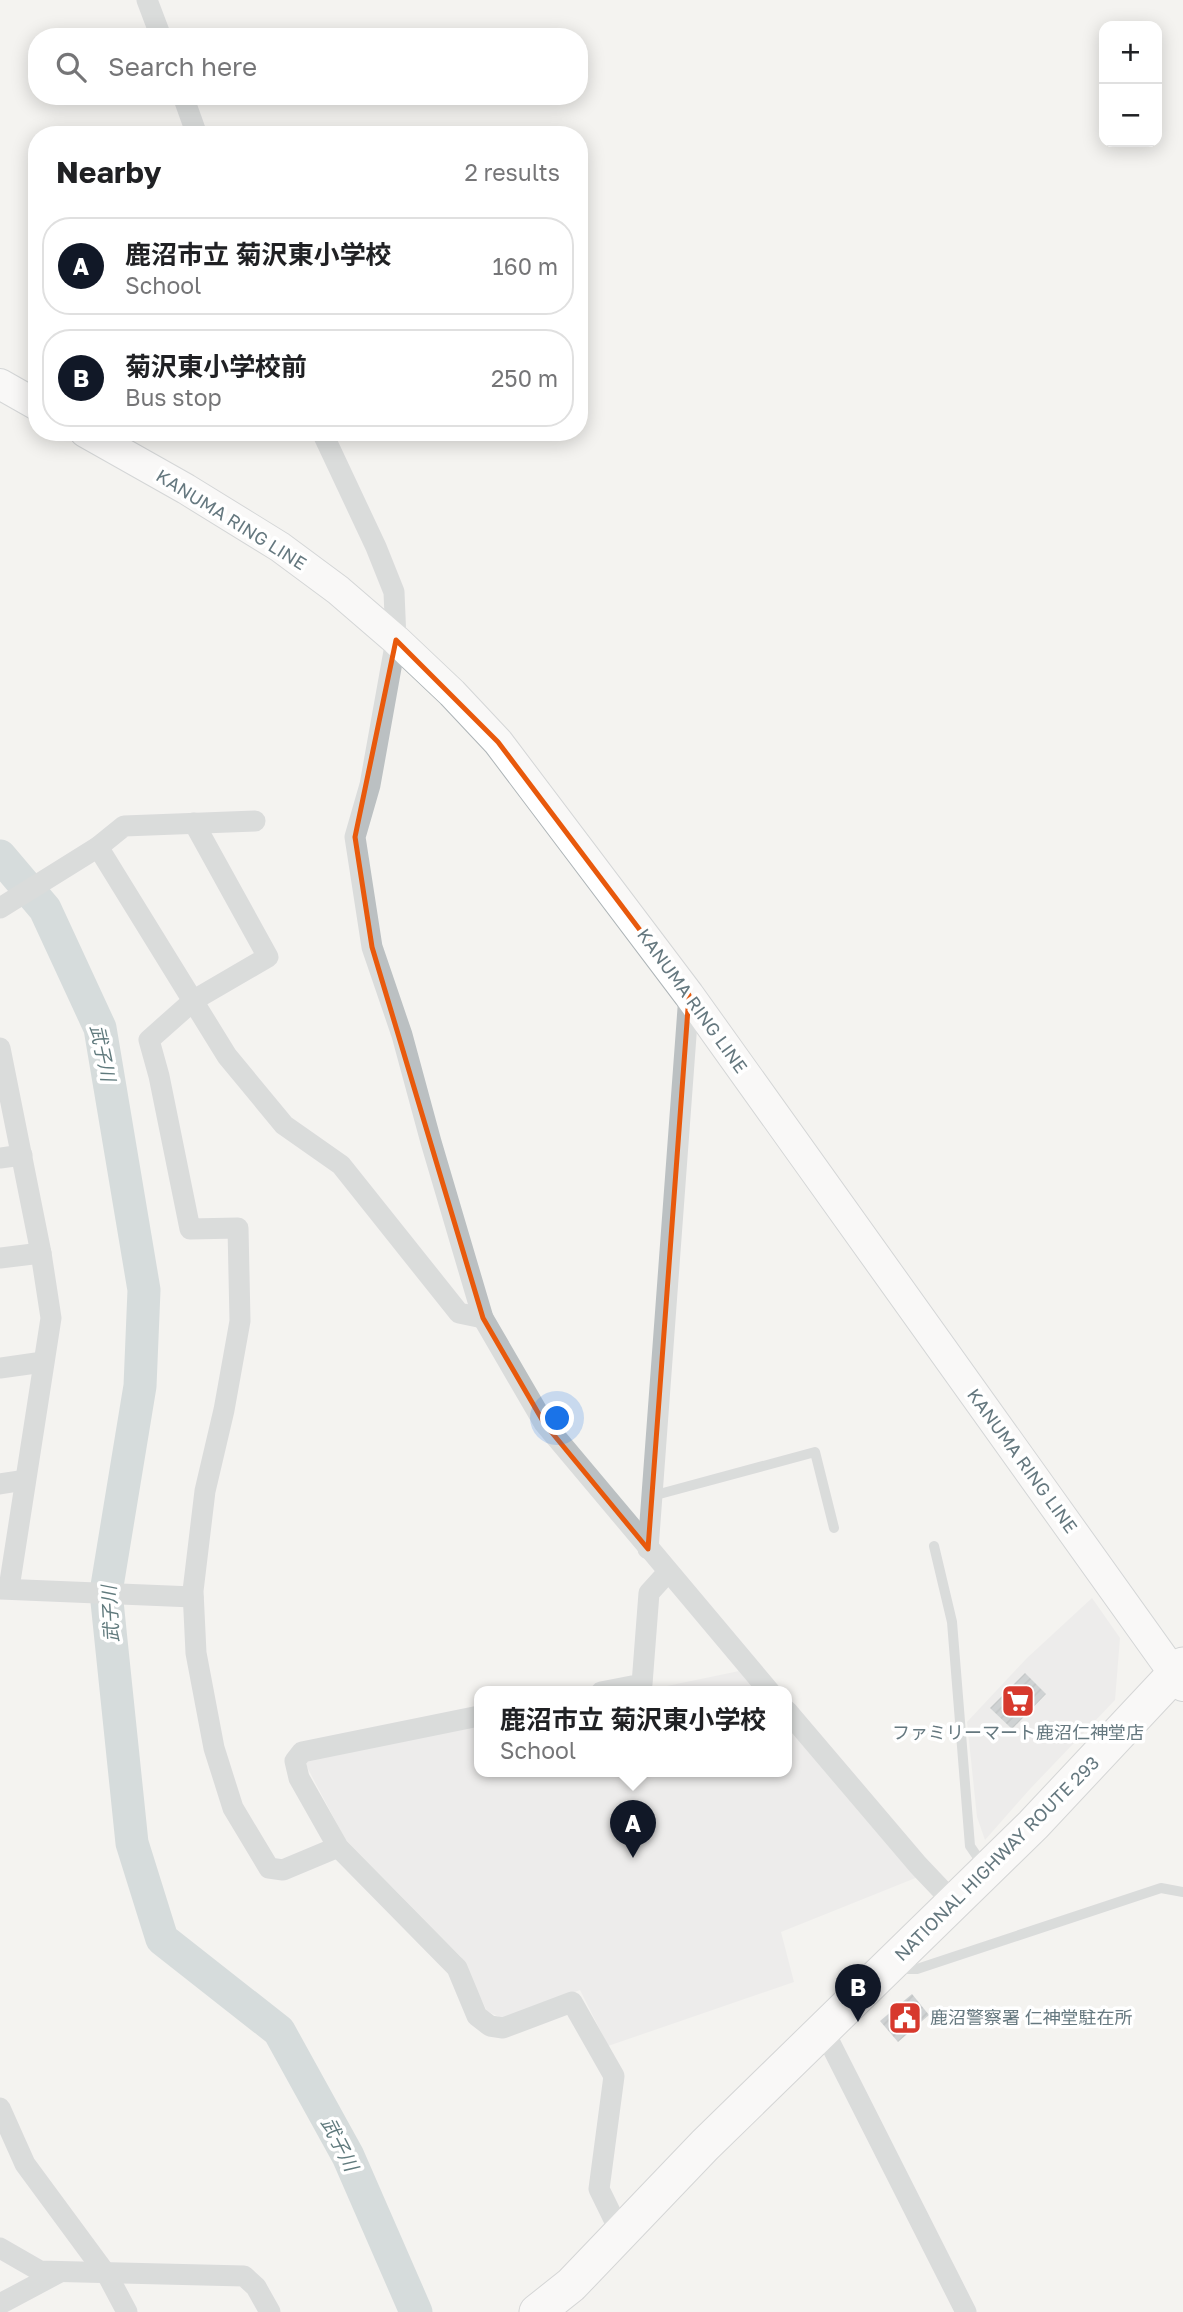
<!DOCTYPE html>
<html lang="en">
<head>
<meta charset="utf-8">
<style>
	:root { --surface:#fff; --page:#f6f6f6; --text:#202124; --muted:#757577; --line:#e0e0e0; --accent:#111827 }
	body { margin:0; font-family:"Golos Text","Noto Sans JP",sans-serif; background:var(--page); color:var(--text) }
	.controls { position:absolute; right:21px; top:21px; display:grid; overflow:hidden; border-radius:14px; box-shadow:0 4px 18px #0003 }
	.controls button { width:63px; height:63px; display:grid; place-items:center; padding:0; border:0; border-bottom:2px solid var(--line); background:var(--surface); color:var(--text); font:35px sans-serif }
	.you { position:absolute; left:558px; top:1419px; width:24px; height:24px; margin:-18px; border:5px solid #fff; border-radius:50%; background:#1a73e8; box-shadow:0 0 0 10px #1a73e833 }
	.badge { display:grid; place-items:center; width:46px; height:46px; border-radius:50%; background:var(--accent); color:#fff; font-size:23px; font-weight:700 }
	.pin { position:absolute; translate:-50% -58px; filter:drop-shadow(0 2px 4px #0008) }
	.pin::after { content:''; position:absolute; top:37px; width:24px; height:21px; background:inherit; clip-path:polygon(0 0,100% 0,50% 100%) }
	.popup { position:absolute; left:474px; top:1686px; width:318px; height:91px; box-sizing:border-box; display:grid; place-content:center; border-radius:14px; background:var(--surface); filter:drop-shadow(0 2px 5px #0005); font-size:23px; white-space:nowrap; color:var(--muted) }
	.popup b { font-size:26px; color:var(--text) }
	.popup::after { content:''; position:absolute; left:50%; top:100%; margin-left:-14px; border:14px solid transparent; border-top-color:var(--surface) }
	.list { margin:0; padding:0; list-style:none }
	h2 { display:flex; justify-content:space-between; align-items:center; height:91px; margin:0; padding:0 28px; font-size:30px }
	h2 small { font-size:23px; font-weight:400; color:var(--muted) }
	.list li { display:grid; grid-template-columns:46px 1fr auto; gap:21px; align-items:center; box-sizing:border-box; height:98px; margin:0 14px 14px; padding:0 14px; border:2px solid var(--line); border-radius:28px }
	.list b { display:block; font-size:26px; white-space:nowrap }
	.list p { margin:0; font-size:23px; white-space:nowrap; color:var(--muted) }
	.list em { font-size:23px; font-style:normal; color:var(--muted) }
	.icon { flex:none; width:38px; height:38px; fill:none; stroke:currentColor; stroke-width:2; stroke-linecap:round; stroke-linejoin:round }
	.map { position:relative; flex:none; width:1183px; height:2312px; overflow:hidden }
	.search { position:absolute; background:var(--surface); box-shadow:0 4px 18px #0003; left:28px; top:28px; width:560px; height:77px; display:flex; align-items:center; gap:18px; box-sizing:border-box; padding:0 24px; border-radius:28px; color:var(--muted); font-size:26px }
	.panel { position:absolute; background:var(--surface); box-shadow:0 4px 18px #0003; left:28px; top:126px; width:560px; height:315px; border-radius:28px }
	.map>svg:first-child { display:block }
	.built { fill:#e4e5e4 }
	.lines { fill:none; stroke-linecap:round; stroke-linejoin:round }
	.river { stroke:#b2c1c3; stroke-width:33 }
	.building { fill:url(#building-hatch) }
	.secondary-casing { stroke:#adb4b7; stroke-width:32 }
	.trunk-casing { stroke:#aeb3b5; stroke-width:37 }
	.service { stroke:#bbc0c2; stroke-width:10 }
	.minor { stroke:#bbc0c2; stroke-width:21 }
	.secondary { stroke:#fff; stroke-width:30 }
	.trunk { stroke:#fff; stroke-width:35 }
	.marked { fill:none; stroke:#e8590c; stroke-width:5; stroke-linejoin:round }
	.labels { text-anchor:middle; stroke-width:7; stroke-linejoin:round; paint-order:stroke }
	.street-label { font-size:18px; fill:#65787f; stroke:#fff }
	.poi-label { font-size:18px; fill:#65787f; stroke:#fff }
	.water-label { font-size:19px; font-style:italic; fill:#607a7d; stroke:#fff }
</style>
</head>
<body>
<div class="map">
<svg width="1183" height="2312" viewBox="0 0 1183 2312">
	<defs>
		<pattern id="building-hatch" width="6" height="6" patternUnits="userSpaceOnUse" patternTransform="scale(1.75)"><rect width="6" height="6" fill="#a3acaf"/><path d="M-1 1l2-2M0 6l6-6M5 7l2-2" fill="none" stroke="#889194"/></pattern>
	</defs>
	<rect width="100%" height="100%" fill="#f4f3f0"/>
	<!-- built -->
	<g class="built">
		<polygon points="1092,1598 1120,1638 1115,1700 1030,1789 985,1840 977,1817 967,1722 1027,1658"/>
		<polygon points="744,1670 762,1692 638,1692"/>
		<polygon points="787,1722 918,1877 781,1932 794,1982 608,2046 580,1990 503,2019 487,2011 461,1957 345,1839 307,1767 307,1758 479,1724 479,1772 787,1772"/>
	</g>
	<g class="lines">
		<!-- river -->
		<polyline class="river" points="0,856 45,909 100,1028 144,1290 140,1386 106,1592 132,1843 162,1939 279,2031 348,2156 416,2312"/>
	</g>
	<!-- building -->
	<g class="building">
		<polygon points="1025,1673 1046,1694 1012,1729 990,1708"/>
		<polygon points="912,1994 929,2015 898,2042 880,2021"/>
	</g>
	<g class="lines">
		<defs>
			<g id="secondary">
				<polyline points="0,384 37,405"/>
				<polyline points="85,432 186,489 280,547 338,590 396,640 452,693 498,742 689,995 1183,1686"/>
			</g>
			<polyline id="trunk" points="537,2312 571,2285 705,2145 1033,1825 1183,1665"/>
		</defs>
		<!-- secondary casing -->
		<use href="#secondary" class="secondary-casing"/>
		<!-- trunk casing -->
		<use href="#trunk" class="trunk-casing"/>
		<!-- service -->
		<g class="service">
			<polyline points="652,1496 815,1452 834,1528"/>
			<polyline points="934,1546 952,1622 970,1846 983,1865"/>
			<polyline points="898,1969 917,1969 1161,1888 1183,1892"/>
		</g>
		<!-- minor -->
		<g class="minor">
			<polyline points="147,0 161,37"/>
			<polyline points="183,96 197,135"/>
			<polyline points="322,432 376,547 394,592 396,640 370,785 355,837 372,947 402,1035 431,1142 483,1318 544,1423 770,1692"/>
			<polyline points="194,823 268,957 194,1000 149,1040 159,1076 190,1229 238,1228 240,1321 224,1410 205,1491 193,1591 196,1653 214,1748 233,1808 269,1868 283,1870 338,1847"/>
			<polyline points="98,847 227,1056 284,1125 341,1165 459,1313 483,1318"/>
			<polyline points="0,908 98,847 124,826 255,821"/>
			<polyline points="0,1048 41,1253"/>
			<polyline points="0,1158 22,1155"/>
			<polyline points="0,1258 41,1253 51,1318 9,1588"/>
			<polyline points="0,1368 43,1362"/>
			<polyline points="0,1484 25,1480"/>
			<polyline points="648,1549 689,995"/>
			<polyline points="0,1589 193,1597"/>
			<polyline points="601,1692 642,1684 649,1593 668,1572"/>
			<polyline points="787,1711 918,1865 954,1903"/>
			<polyline points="479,1716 302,1752 295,1761 299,1778 338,1847 457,1968 477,2016 490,2026 503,2028 572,2002 614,2076 599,2189 621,2234"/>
			<polyline points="823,2029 966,2312"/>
			<polyline points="0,2108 25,2164 109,2278 127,2312"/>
			<polyline points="0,2248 40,2271 244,2276 256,2287 270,2312"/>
			<polyline points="0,2304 60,2272"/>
		</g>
		<!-- secondary -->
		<use href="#secondary" class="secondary"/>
		<!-- trunk -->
		<use href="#trunk" class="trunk"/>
	</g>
	<!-- marked area -->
	<path d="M0 0H1183V2312H0ZM396 640 498 742 689 995 648 1549 544 1423 483 1318 372 947 355 837Z" fill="#f4f3f0" fill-opacity=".55" fill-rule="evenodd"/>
	<path class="marked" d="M396 640 498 742 689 995 648 1549 544 1423 483 1318 372 947 355 837Z"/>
	<!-- icons -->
	<defs>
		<symbol id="supermarket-square" viewBox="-11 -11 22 22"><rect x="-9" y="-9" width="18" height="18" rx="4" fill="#d7392d" stroke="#fff"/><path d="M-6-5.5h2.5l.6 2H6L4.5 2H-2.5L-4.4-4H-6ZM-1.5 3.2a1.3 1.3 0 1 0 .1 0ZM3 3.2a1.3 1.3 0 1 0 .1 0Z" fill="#fff"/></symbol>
		<symbol id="civic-square" viewBox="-11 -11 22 22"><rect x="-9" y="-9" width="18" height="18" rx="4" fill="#d7392d" stroke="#fff"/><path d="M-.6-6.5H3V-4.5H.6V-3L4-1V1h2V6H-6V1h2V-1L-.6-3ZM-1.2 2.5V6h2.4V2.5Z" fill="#fff"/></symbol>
	</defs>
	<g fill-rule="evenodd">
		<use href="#supermarket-square" x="999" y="1682" width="38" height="38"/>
		<use href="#civic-square" x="886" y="1999" width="38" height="38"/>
	</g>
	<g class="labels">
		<!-- street labels -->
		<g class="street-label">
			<text transform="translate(231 520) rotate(32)" y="6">KANUMA RING LINE</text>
			<text transform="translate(692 1001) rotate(54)" y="6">KANUMA RING LINE</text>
			<text transform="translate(1022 1461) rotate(54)" y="6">KANUMA RING LINE</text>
			<text transform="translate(997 1859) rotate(-45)" y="6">NATIONAL HIGHWAY ROUTE 293</text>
		</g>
		<!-- poi labels -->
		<g class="poi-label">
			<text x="1018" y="1739">ファミリーマート鹿沼仁神堂店</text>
			<text x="930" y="2024" text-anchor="start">鹿沼警察署 仁神堂駐在所</text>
		</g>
		<!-- water labels -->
		<g class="water-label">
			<text transform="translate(103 1053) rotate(78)" y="7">武子川</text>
			<text transform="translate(110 1614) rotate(-93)" y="7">武子川</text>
			<text transform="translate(340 2144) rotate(63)" y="7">武子川</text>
		</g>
	</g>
</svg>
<div class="controls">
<button>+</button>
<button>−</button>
</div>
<div class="you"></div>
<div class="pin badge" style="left:633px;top:1858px">A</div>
<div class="popup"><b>鹿沼市立 菊沢東小学校</b>School</div>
<div class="pin badge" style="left:858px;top:2022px">B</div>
<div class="search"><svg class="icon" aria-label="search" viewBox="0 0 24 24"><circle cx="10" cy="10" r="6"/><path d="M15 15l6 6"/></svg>Search here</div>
<section class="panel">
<h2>Nearby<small>2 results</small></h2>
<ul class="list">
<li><span class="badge">A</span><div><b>鹿沼市立 菊沢東小学校</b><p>School</p></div><em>160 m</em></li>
<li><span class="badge">B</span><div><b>菊沢東小学校前</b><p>Bus stop</p></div><em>250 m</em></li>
</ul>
</section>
</div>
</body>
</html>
